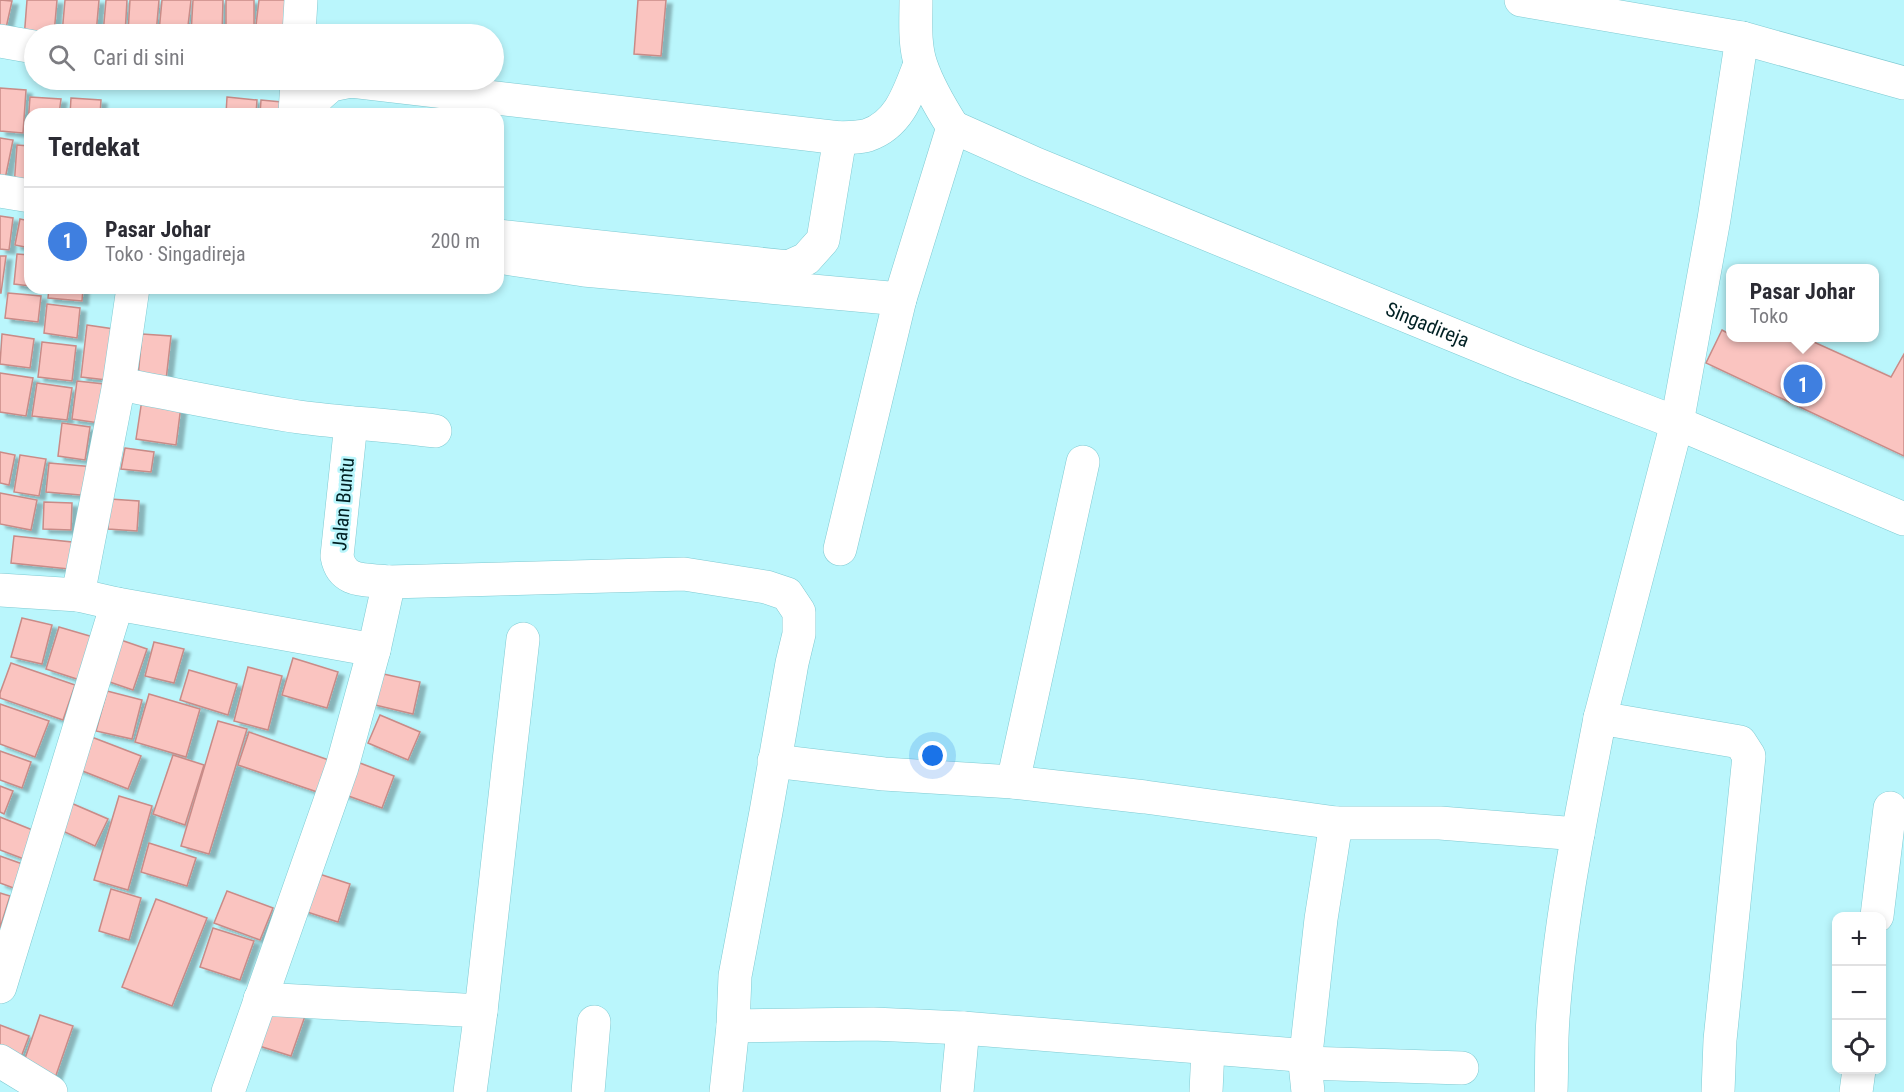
<!DOCTYPE html>
<html lang="id">
<head>
<meta charset="utf-8">
<style>
	:root { --surface:#fff; --page:#f7f7f7; --text:#2b2b33; --muted:#7c7c81; --line:#e1e1e2; --accent:#db2777 }
	body { margin:0; font-family:"Roboto Condensed",sans-serif; background:var(--page); color:var(--text) }
	.controls { position:absolute; right:18px; bottom:18px; display:grid; overflow:hidden; border-radius:12px; box-shadow:0 3px 9px #0003 }
	.controls button { width:54px; height:54px; display:grid; place-items:center; padding:0; border:0; border-bottom:2px solid var(--line); background:var(--surface); color:var(--text); font:30px sans-serif }
	.you { position:absolute; left:933px; top:756px; width:21px; height:21px; margin:-15px; border:4px solid #fff; border-radius:50%; background:#1a73e8; box-shadow:0 0 0 9px #1a73e833 }
	.badge { display:grid; place-items:center; width:39px; height:39px; border-radius:50%; background:var(--accent); color:#fff; font-size:20px; font-weight:700 }
	.pin { position:absolute; translate:-50% -50%; border:3px solid #fff; box-shadow:0 2px 6px #0006 }
	.popup { position:absolute; left:1726px; top:264px; width:153px; height:78px; box-sizing:border-box; display:grid; place-content:center; border-radius:12px; background:var(--surface); filter:drop-shadow(0 2px 4px #0005); font-size:20px; white-space:nowrap; color:var(--muted) }
	.popup b { font-size:22px; color:var(--text) }
	.popup::after { content:''; position:absolute; left:50%; top:100%; margin-left:-12px; border:12px solid transparent; border-top-color:var(--surface) }
	.list { margin:0; padding:0; list-style:none }
	h2 { display:flex; justify-content:space-between; align-items:center; height:78px; margin:0; padding:0 24px; font-size:26px }
	h2 small { font-size:20px; font-weight:400; color:var(--muted) }
	.list li { display:grid; grid-template-columns:39px 1fr auto; gap:18px; align-items:center; box-sizing:border-box; height:108px; padding:0 24px; border-top:2px solid var(--line) }
	.list b { display:block; font-size:22px; white-space:nowrap }
	.list p { margin:0; font-size:20px; white-space:nowrap; color:var(--muted) }
	.list em { font-size:20px; font-style:normal; color:var(--muted) }
	.icon { flex:none; width:33px; height:33px; fill:none; stroke:currentColor; stroke-width:2; stroke-linecap:round; stroke-linejoin:round }
	.map { position:relative; flex:none; width:1904px; height:1092px; overflow:hidden }
	.search { position:absolute; background:var(--surface); box-shadow:0 3px 9px #0003; left:24px; top:24px; width:480px; height:66px; display:flex; align-items:center; gap:15px; box-sizing:border-box; padding:0 21px; border-radius:33px; color:var(--muted); font-size:22px }
	.panel { position:absolute; background:var(--surface); box-shadow:0 3px 9px #0003; left:24px; top:108px; width:480px; height:186px; border-radius:18px }
	.map>svg:first-child { display:block }
	.building { fill:#fac4c0; stroke:#c98b87; stroke-width:1.5; filter:url(#shadow) }
	.lines { fill:none; stroke-linecap:round; stroke-linejoin:round }
	.minor-casing { stroke:#7fcad2; stroke-width:34 }
	.minor { stroke:#fff; stroke-width:33 }
	.labels { text-anchor:middle; stroke-width:5; stroke-linejoin:round; paint-order:stroke }
	.street-label { font-size:20px; fill:#002023; stroke:#baf6fc }
</style>
</head>
<body>
<div class="map">
<svg width="1904" height="1092" viewBox="0 0 1904 1092">
	<defs>
		<filter id="shadow"><feDropShadow dx="6" dy="4" stdDeviation="1.5" flood-color="#0004"/></filter>
	</defs>
	<rect width="100%" height="100%" fill="#baf6fc"/>
	<!-- building -->
	<g class="building">
		<polygon points="0,0 12,1 6,28 0,27"/>
		<polygon points="27,0 57,0 54,34 34,34 24,39"/>
		<polygon points="65,0 99,0 96,34 62,34"/>
		<polygon points="106,0 127,0 125,34 103,34"/>
		<polygon points="130,0 159,0 156,34 128,32"/>
		<polygon points="162,0 191,0 187,34 159,32"/>
		<polygon points="193,0 223,0 222,34 191,34"/>
		<rect x="226" y="0" width="28" height="34"/>
		<polygon points="259,0 288,0 284,34 255,34"/>
		<polygon points="638,0 666,0 661,56 634,54"/>
		<polygon points="0,88 26,90 23,133 0,131"/>
		<polygon points="30,97 61,99 59,114 30,114 30,139 27,139"/>
		<polygon points="227,97 257,100 256,114 226,114"/>
		<polygon points="71,98 101,100 100,114 70,114"/>
		<polygon points="261,100 292,103 291,114 260,114"/>
		<polygon points="0,138 13,140 3,189 0,189"/>
		<polygon points="17,145 30,146 30,188 14,187"/>
		<polygon points="0,216 13,218 9,250 0,249"/>
		<polygon points="20,219 30,221 30,248 15,245"/>
		<polygon points="17,254 30,255 30,286 14,284"/>
		<polygon points="0,256 6,256 1,293 0,293"/>
		<polygon points="49,288 83,288 82,301 48,298"/>
		<polygon points="8,293 41,296 38,322 5,318"/>
		<polygon points="47,304 80,308 77,338 44,333"/>
		<polygon points="87,325 114,329 107,380 81,377"/>
		<polygon points="1722,330 1731,335 1731,338 1741,340 1742,338 1805,338 1891,377 1904,354 1904,456 1706,363"/>
		<polygon points="2,334 34,339 30,368 0,364"/>
		<polygon points="142,334 171,336 166,380 138,377"/>
		<polygon points="42,342 76,346 72,381 38,377"/>
		<polygon points="0,373 33,378 26,416 0,412"/>
		<polygon points="77,381 104,384 99,423 72,419"/>
		<polygon points="37,383 72,388 67,420 32,416"/>
		<polygon points="143,393 182,398 176,445 136,439"/>
		<polygon points="62,423 90,427 85,460 58,456"/>
		<polygon points="125,448 154,452 151,472 121,469"/>
		<polygon points="0,452 15,455 9,485 0,483"/>
		<polygon points="20,455 46,459 39,496 14,492"/>
		<polygon points="49,463 95,467 92,496 46,492"/>
		<polygon points="0,493 37,500 31,530 0,524"/>
		<polygon points="110,499 139,501 137,531 108,529"/>
		<polygon points="44,502 72,503 71,530 43,529"/>
		<polygon points="14,536 72,542 69,569 11,563"/>
		<polygon points="22,618 52,625 42,664 11,657"/>
		<polygon points="59,627 100,639 86,682 46,669"/>
		<polygon points="115,638 147,649 133,690 101,679"/>
		<polygon points="154,642 184,649 174,683 145,676"/>
		<polygon points="293,658 338,672 327,708 282,695"/>
		<polygon points="11,663 75,685 63,720 0,698 0,693"/>
		<polygon points="248,667 282,676 268,730 234,721"/>
		<polygon points="189,670 237,684 228,715 180,700"/>
		<polygon points="379,673 420,682 413,714 371,704"/>
		<polygon points="107,691 142,700 132,739 96,731"/>
		<polygon points="149,694 200,709 186,757 135,742"/>
		<polygon points="0,704 49,721 35,757 0,744"/>
		<polygon points="380,715 420,732 408,760 368,743"/>
		<polygon points="218,721 247,729 209,854 181,846"/>
		<polygon points="249,732 340,764 329,796 238,765"/>
		<polygon points="89,736 141,756 128,789 75,768"/>
		<polygon points="0,751 31,762 22,788 0,780"/>
		<polygon points="173,755 204,765 185,825 153,814"/>
		<polygon points="352,760 394,776 382,808 340,793"/>
		<polygon points="0,786 13,791 4,814 0,812"/>
		<polygon points="119,796 152,806 128,890 94,880"/>
		<polygon points="64,800 108,819 95,846 52,826"/>
		<polygon points="0,817 35,831 24,859 0,850"/>
		<polygon points="149,843 196,858 187,886 141,872"/>
		<polygon points="0,856 28,866 19,890 0,883"/>
		<polygon points="310,871 350,884 338,922 298,909"/>
		<polygon points="111,889 141,898 129,940 99,931"/>
		<polygon points="227,891 273,908 260,940 214,923"/>
		<polygon points="0,893 10,896 0,928"/>
		<polygon points="156,899 207,918 172,1006 122,987"/>
		<polygon points="213,928 254,941 240,980 200,967"/>
		<polygon points="269,1005 305,1016 291,1056 256,1045"/>
		<polygon points="40,1015 73,1026 54,1081 21,1070"/>
		<polygon points="0,1025 29,1036 21,1057 0,1049"/>
	</g>
	<g class="lines">
		<defs>
			<g id="minor">
				<polyline points="1521,0 1742,38 1904,83"/>
				<polyline points="299,34 301,0"/>
				<polyline points="0,41 34,47"/>
				<polyline points="295,114 297,80"/>
				<path d="M313 114 315 99 331 85 351 81 840 138C849 137 860 138 868 135 900 124 909 92 920 64"/>
				<path id="s1" d="M953 127 1036 164 1519 362 1677 423 1904 519"/>
				<polyline points="0,191 30,196"/>
				<polyline points="498,236 788,267 806,259 823,240 840,138"/>
				<polyline points="498,257 584,270 900,299"/>
				<path d="M119 384C179 395 239 408 299 417 344 423 390 425 435 431"/>
				<path d="M351 423 337 556C342 584 366 579 389 582L684 574 766 587 787 594 799 612V634L792 663 766 812 735 976 733 1026 726 1092"/>
				<path d="M840 549 900 299 953 127C941 108 928 86 921 65 914 45 916 21 916 0"/>
				<polyline points="0,590 78,595 117,604 374,650"/>
				<polyline points="78,595 119,384 133,288"/>
				<polyline points="774,761 884,774 1013,782 1145,797 1336,823 1440,823 1578,834"/>
				<polyline points="1013,782 1083,462"/>
				<polyline points="1877,916 1890,808"/>
				<polyline points="0,987 117,604"/>
				<path d="M260 999 481 1011C494 887 509 763 523 639"/>
				<polyline points="733,1026 873,1024 963,1028 1297,1055 1305,1063 1462,1068"/>
				<polyline points="0,1061 51,1092"/>
				<polyline points="228,1092 342,767 374,650 389,582"/>
				<polyline points="470,1092 481,1011"/>
				<polyline points="588,1092 594,1022"/>
				<polyline points="957,1092 963,1028"/>
				<polyline points="1206,1092 1208,1049"/>
				<polyline points="1308,1092 1305,1063 1321,919 1336,823"/>
				<path d="M1551 1092C1552 1068 1551 1043 1553 1018 1560 917 1581 817 1600 718"/>
				<polyline points="1718,1092 1720,1040 1749,756 1740,742 1600,718 1677,423 1714,219 1742,38"/>
				<polyline points="1856,1092 1859,1070"/>
			</g>
		</defs>
		<!-- minor casing -->
		<use href="#minor" class="minor-casing"/>
		<!-- minor -->
		<use href="#minor" class="minor"/>
	</g>
	<g class="labels">
		<!-- street labels -->
		<g class="street-label">
			<text dy="7" stroke="none"><textPath href="#s1" startOffset="514">Singadireja</textPath></text>
			<text transform="translate(343 504) rotate(-85)" y="7">Jalan Buntu</text>
		</g>
	</g>
</svg>
<div class="controls">
<button>+</button>
<button>−</button>
<button><svg class="icon" aria-label="locate" viewBox="0 0 24 24"><circle cx="12" cy="12" r="6"/><path d="M12 2v4M12 18v4M2 12h4M18 12h4"/></svg></button>
</div>
<div class="you"></div>
<div class="pin badge" style="left:1803px;top:384px;background:#3f7fe0">1</div>
<div class="popup"><b>Pasar Johar</b>Toko</div>
<div class="search"><svg class="icon" aria-label="search" viewBox="0 0 24 24"><circle cx="10" cy="10" r="6"/><path d="M15 15l6 6"/></svg>Cari di sini</div>
<section class="panel">
<h2>Terdekat<small></small></h2>
<ul class="list">
<li><span class="badge" style="background:#3f7fe0">1</span><div><b>Pasar Johar</b><p>Toko · Singadireja</p></div><em>200 m</em></li>
</ul>
</section>
</div>
</body>
</html>
